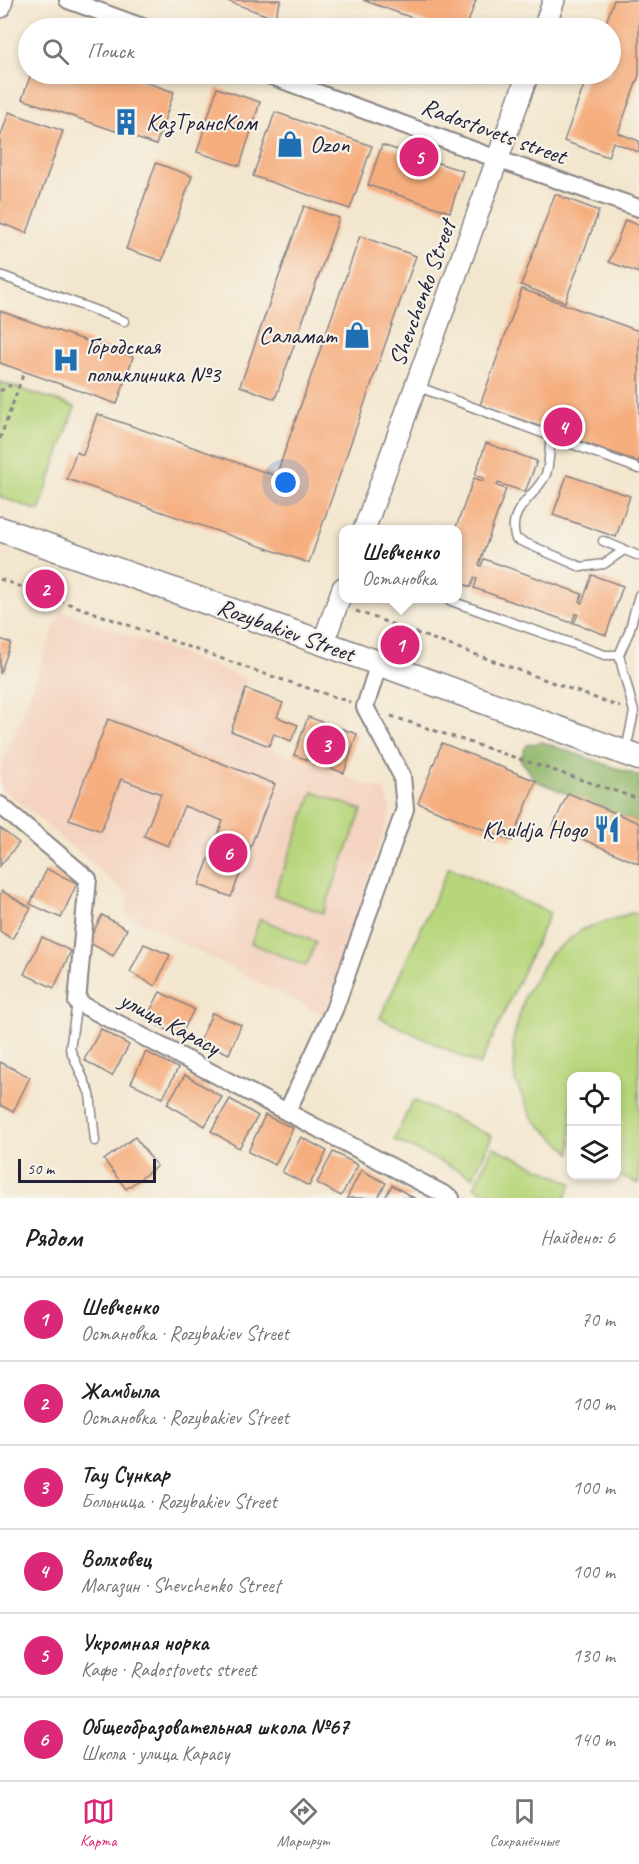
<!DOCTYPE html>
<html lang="ru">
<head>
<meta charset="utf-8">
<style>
	:root { --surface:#fff; --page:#f2f2f2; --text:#202124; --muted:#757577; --line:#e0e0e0; --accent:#db2777 }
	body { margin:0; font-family:Caveat,sans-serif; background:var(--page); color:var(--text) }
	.controls { position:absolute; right:18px; bottom:18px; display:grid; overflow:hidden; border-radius:12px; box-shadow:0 3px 9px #0003 }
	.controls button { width:54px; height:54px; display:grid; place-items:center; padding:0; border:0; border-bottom:2px solid var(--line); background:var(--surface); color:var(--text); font:30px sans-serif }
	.scale { position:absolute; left:18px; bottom:15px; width:138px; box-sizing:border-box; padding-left:6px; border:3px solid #22223b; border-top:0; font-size:16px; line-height:21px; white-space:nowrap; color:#22223b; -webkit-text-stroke:4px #f7f3e8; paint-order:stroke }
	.you { position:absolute; left:286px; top:483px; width:21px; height:21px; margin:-15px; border:4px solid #fff; border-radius:50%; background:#1a73e8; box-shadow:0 0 0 9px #1a73e833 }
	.badge { display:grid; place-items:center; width:39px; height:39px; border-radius:50%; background:var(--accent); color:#fff; font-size:20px; font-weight:700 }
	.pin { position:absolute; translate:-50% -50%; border:3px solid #fff; box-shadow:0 2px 6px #0006 }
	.popup { position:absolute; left:339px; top:525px; width:123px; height:78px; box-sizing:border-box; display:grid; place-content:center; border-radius:12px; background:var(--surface); filter:drop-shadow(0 2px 4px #0005); font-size:20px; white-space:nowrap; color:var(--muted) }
	.popup b { font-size:22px; color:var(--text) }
	.popup::after { content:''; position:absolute; left:50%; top:100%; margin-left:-12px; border:12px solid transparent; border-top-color:var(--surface) }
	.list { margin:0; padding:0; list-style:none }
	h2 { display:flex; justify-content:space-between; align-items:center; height:78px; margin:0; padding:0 24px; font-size:26px }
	h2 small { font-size:20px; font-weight:400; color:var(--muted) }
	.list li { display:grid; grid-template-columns:39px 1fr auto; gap:18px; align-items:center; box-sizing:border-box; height:84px; padding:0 24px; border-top:2px solid var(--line) }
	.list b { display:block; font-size:22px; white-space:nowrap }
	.list p { margin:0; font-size:20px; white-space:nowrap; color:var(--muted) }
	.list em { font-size:20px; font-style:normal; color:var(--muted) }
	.icon { flex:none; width:33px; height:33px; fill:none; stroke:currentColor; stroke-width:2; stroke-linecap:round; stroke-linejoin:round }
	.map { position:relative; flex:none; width:639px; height:1198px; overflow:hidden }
	.search { position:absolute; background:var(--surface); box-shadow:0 3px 9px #0003; left:18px; right:18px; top:18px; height:66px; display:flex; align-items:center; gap:15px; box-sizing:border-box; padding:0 21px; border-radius:33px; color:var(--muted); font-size:22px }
	.sheet { height:582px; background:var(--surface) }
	nav { display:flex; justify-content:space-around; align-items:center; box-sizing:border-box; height:84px; border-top:2px solid var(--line); background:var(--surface); font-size:16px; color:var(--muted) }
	nav a { display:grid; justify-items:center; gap:3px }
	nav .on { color:var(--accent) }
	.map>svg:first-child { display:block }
	.built { fill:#f4d3c0 }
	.green { fill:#b7d67c; stroke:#6c7c5c; stroke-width:1.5 }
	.forest { fill:#91b76c; stroke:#5a6c54; stroke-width:1.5 }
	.building { fill:#f6ad7e }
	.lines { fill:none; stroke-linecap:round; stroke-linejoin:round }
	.service-casing { stroke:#8a8484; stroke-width:11 }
	.minor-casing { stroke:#8a8484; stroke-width:20 }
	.tertiary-casing { stroke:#8a8484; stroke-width:24 }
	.secondary-casing { stroke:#8a8484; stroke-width:27 }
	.path { stroke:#8a8484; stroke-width:3; stroke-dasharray:4.5 4.5; stroke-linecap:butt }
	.service { stroke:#fff; stroke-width:8 }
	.minor { stroke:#fff; stroke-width:16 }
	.tertiary { stroke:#fff; stroke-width:21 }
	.secondary { stroke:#fff; stroke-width:24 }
	.labels { text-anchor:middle; stroke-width:4.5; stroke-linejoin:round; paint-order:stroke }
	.poi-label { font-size:24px; fill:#22223b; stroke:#f7f3e8; text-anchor:start }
	.street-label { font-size:24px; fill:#22223b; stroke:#f7f3e8 }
</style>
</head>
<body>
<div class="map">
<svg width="639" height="1198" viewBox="0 0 639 1198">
	<rect width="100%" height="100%" fill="#f7f3e8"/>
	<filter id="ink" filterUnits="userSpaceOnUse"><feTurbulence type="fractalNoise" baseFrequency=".0167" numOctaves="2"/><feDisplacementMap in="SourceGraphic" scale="12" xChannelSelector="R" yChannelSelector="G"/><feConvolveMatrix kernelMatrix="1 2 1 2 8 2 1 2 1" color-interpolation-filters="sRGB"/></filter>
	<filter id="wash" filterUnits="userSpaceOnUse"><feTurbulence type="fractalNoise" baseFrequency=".008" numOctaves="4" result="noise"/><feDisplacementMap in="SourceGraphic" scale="24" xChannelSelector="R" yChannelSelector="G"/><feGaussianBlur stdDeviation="1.35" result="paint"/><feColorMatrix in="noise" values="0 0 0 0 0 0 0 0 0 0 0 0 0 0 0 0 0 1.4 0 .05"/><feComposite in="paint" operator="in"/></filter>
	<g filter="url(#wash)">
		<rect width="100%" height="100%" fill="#f3e6ce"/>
		<!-- built -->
		<polygon class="built" points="61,610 247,679 228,733 385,791 391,809 325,1016 124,914 130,896 0,786 0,770"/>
		<!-- green -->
		<g class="green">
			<polygon points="0,382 75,407 39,511 0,497"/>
			<polygon points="313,792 362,810 323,913 274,895"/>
			<polygon points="449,867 550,913 480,1065 380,1018"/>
			<polygon points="631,913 639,914 639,1184 617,1174 616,1076 572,1076 571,1153 533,1119 515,1081 513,1040 525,995 550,954 583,929"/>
			<polygon points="260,919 316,942 306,966 251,943"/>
			<polygon points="413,1100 492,1136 473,1177 394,1140"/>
			<polygon points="493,1147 572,1183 565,1198 497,1198 474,1187"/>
		</g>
		<!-- forest -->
		<polygon class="forest" points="542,742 639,776 639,823 536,781 520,759 527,745"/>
		<g id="blocks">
			<!-- building -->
			<g class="building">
				<polygon points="225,0 281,0 274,18"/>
				<polygon points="363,0 476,0 466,28 440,28"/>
				<polygon points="614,0 639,0 639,75 618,133 639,141 639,152 613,142 608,157 564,141 588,74 610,74 610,28 604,28"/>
				<polygon points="31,74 121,74 174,92 156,145 22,99"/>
				<polygon points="217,88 260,102 240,166 197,152"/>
				<polygon points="9,112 63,131 27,233 0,223 0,138"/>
				<polygon points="275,112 372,146 350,209 253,176"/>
				<polygon points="382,145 463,171 450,212 368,185"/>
				<polygon points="156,163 192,176 162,261 126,249"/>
				<polygon points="555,194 599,211 565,302 521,285"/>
				<polygon points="304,206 339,218 275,399 240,386"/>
				<polygon points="625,220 639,225 639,273 609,262"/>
				<polygon points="360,236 416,256 309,563 67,479 76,452 83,455 97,414 276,476"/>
				<polygon points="522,289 639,331 639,462 480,405"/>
				<polygon points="0,311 133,357 117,404 0,363"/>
				<polygon points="486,443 537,461 525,492 498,483 497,486 506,489 479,565 481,566 484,559 582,594 580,602 582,603 592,575 623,586 606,635 574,623 578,614 575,614 572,623 474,588 477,579 474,578 471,587 457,582 457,530 455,530 474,478 483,481 484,478 475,475"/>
				<polygon points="567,475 630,496 616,537 553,515"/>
				<polygon points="0,639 11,643 0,674"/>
				<polygon points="246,689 283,703 277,717 298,725 291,741 274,734 269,746 231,731"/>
				<polygon points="308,717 357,734 344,773 294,755"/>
				<polygon points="108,719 275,784 231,897 199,885 223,821 184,806 168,846 144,836 161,794 121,779 101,831 69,819"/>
				<polygon points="442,743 536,781 512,841 418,803"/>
				<polygon points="568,793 639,823 639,864 553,826"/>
				<polygon points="0,828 19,843 0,866"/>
				<polygon points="47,869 77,883 61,918 30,904"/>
				<polygon points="2,891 31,908 12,939 0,931 0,894"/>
				<polygon points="102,915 127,929 113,956 88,942"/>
				<polygon points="42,937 71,951 54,988 24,974"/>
				<polygon points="144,944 170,955 155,986 130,972"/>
				<polygon points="160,992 194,1009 180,1037 146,1019"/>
				<polygon points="212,1013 241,1025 229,1054 200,1041"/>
				<polygon points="101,1029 129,1045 112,1076 84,1060"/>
				<polygon points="146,1052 178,1068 163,1098 131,1083"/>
				<polygon points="0,1062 30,1077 13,1112 0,1105"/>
				<polygon points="185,1075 222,1097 205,1126 167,1104"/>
				<polygon points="230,1099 258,1116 239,1148 211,1131"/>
				<polygon points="265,1115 293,1128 275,1165 248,1152"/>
				<polygon points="135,1137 157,1166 126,1189 104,1160"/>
				<polygon points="301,1137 327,1151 309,1186 282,1172"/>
				<polygon points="333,1152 358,1165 341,1196 317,1183"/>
				<polygon points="361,1170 386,1183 378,1198 347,1198"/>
				<polygon points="392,1185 414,1198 385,1198"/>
			</g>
		</g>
	</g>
	<g filter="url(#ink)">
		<use href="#blocks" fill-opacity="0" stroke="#8a8484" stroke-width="1.5"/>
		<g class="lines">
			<defs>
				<g id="service">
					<polyline points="0,275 124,321"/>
					<polyline points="416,386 639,469"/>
					<path d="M551 436C549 448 550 463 546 474 537 496 505 509 516 539L581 567 604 564 624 550"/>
					<polyline points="603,541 639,556"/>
					<polyline points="448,598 451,601 605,655 619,655 629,632 639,595"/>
					<polyline points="619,655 634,712 626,750"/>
					<polyline points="77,1002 70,1049 90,1094 95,1141"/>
				</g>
				<g id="minor">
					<polyline points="68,0 145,28"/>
					<polyline points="266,74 497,159 639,208"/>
					<polyline points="0,805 88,879 77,1002 451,1198"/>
					<polyline points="287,1112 334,1010 405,809 402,776 365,707 379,663"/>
				</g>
				<g id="tertiary">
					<polyline points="0,7 2,0"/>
					<polyline points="544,28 554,0"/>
					<polyline points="364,530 528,74"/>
					<polyline points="323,643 343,588"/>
				</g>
				<polyline id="secondary" points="0,529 323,643 639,758"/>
			</defs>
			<!-- service casing -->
			<use href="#service" class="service-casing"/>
			<!-- minor casing -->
			<use href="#minor" class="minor-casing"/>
			<!-- tertiary casing -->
			<use href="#tertiary" class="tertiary-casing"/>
			<!-- secondary casing -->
			<use href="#secondary" class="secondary-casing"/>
			<!-- path -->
			<g class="path">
				<polyline points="0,391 11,385"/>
				<polyline points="0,439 24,372"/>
				<polyline points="0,579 259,672 350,702"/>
				<polyline points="356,611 620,707"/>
				<polyline points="391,716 639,799"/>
			</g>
			<!-- service -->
			<use href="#service" class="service"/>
			<!-- minor -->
			<use href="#minor" class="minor"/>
			<!-- tertiary -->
			<use href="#tertiary" class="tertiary"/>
			<!-- secondary -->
			<use href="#secondary" class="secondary"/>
		</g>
	</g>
	<!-- icons -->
	<defs>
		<symbol id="building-bare" viewBox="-9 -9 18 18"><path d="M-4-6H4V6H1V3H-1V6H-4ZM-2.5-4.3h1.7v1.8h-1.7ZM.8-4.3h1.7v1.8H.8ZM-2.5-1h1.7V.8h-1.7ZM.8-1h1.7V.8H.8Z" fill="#1f6fb2" stroke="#f7f3e8" stroke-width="2.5" paint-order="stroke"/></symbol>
		<symbol id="shop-bare" viewBox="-9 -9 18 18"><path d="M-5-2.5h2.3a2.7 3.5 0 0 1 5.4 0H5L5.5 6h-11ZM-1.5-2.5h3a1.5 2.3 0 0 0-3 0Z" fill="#1f6fb2" stroke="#f7f3e8" stroke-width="2.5" paint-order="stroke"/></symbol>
		<symbol id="hospital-bare" viewBox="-9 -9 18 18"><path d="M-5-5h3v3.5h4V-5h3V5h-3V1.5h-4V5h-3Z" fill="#1f6fb2" stroke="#f7f3e8" stroke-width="2.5" paint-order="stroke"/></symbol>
		<symbol id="restaurant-bare" viewBox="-9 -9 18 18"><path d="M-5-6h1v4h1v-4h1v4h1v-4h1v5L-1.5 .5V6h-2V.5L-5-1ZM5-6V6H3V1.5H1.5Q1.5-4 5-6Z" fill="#1f6fb2" stroke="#f7f3e8" stroke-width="2.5" paint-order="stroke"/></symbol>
	</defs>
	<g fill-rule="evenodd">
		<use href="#building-bare" x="107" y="103" width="38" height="38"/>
		<use href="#shop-bare" x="271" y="125" width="38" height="38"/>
		<use href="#shop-bare" x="338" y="316" width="38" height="38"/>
		<use href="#hospital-bare" x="47" y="341" width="38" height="38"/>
		<use href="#restaurant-bare" x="588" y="810" width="38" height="38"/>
	</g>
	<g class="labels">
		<!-- poi labels -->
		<g class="poi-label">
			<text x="146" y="130">КазТрансКом</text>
			<text x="310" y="152">Ozon</text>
			<text x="337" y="343" text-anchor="end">Саламат</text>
			<text x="86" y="354">Городская<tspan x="86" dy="28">поликлиника №3</tspan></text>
			<text x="587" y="837" text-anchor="end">Khuldja Hogo</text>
		</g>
		<!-- street labels -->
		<g class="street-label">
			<text transform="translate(494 131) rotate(20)" y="8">Radostovets street</text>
			<text transform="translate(422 293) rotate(-70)" y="8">Shevchenko Street</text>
			<text transform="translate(286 630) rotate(20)" y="8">Rozybakiev Street</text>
			<text transform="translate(170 1023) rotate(28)" y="8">улица Карасу</text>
		</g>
	</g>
</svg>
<div class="controls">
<button><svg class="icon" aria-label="locate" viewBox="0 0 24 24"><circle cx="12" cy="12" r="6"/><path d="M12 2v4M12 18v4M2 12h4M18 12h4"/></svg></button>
<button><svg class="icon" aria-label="layers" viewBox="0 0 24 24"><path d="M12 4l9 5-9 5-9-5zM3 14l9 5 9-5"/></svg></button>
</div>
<div class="scale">50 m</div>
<div class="you"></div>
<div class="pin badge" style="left:400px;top:645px">1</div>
<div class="popup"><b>Шевченко</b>Остановка</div>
<div class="pin badge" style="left:45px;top:589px">2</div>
<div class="pin badge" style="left:326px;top:745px">3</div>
<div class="pin badge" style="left:563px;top:427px">4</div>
<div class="pin badge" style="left:419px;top:157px">5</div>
<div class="pin badge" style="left:228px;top:853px">6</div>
<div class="search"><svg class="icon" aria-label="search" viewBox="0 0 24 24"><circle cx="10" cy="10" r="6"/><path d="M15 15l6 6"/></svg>Поиск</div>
</div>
<section class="sheet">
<h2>Рядом<small>Найдено: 6</small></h2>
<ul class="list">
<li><span class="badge">1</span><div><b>Шевченко</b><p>Остановка · Rozybakiev Street</p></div><em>70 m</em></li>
<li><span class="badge">2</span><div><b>Жамбыла</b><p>Остановка · Rozybakiev Street</p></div><em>100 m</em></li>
<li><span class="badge">3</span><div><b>Тау Сункар</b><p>Больница · Rozybakiev Street</p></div><em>100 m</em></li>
<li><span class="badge">4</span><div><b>Волховец</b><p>Магазин · Shevchenko Street</p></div><em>100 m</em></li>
<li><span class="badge">5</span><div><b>Укромная норка</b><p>Кафе · Radostovets street</p></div><em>130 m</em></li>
<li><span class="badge">6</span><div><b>Общеобразовательная школа №67</b><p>Школа · улица Карасу</p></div><em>140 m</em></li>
</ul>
</section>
<nav>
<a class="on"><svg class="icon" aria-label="map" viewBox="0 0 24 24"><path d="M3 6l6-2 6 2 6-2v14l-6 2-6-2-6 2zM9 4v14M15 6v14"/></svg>Карта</a>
<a><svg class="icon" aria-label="directions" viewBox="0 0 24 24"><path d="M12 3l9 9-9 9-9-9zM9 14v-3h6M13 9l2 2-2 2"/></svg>Маршрут</a>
<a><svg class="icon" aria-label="saved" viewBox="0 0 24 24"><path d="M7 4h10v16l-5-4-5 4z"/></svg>Сохранённые</a>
</nav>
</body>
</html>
